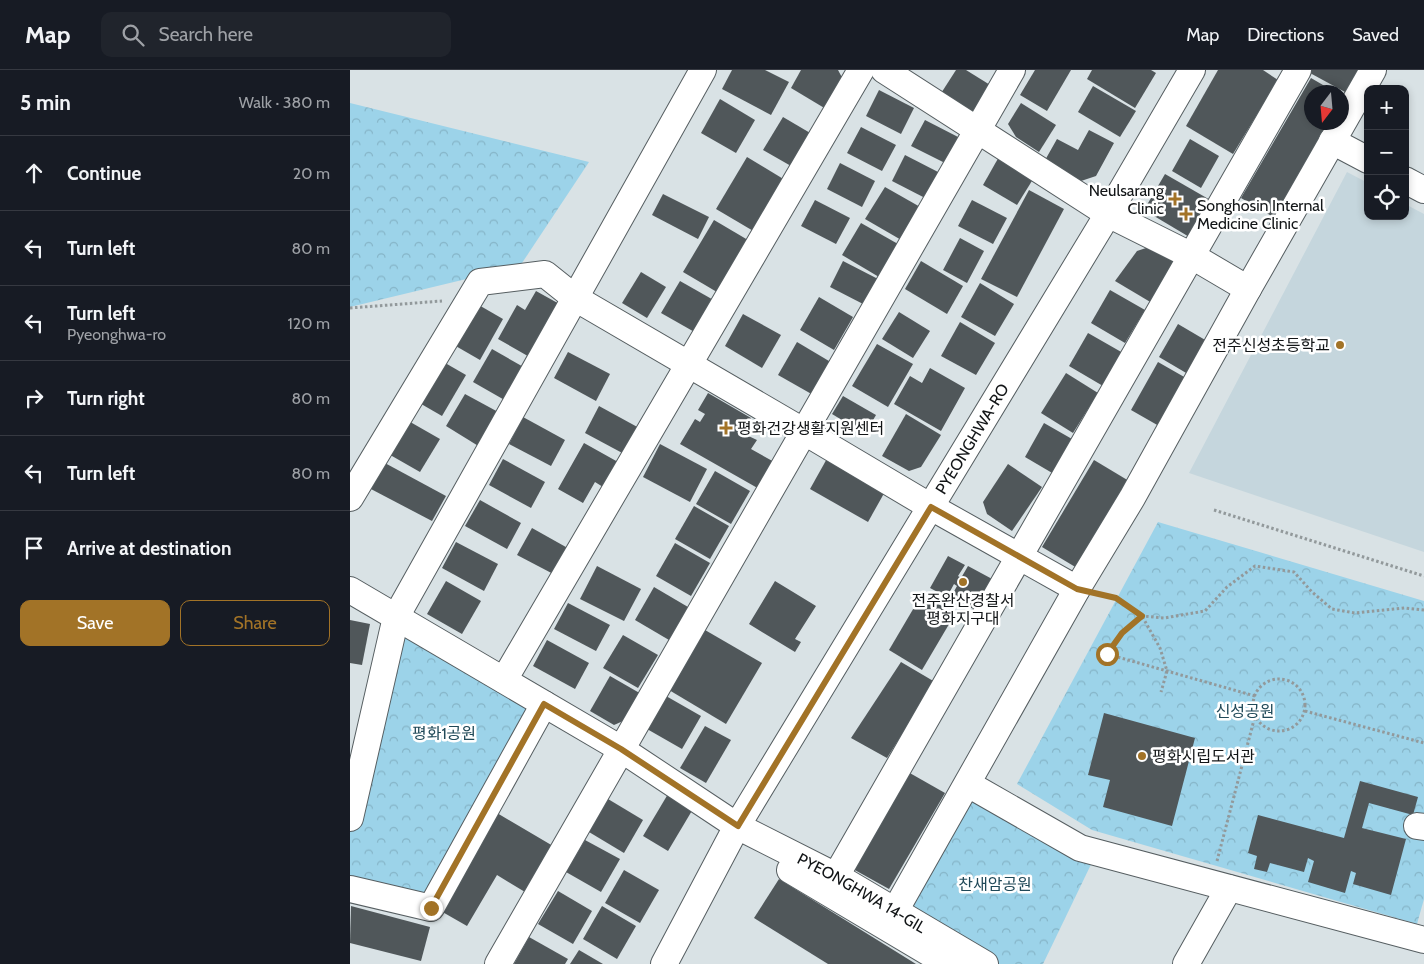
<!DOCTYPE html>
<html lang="en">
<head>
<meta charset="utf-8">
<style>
	:root { --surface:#171b24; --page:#20242c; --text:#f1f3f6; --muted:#9ea1a6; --line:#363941; --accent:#a27327 }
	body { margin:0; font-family:Cabin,"Noto Sans KR",sans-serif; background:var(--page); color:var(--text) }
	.controls { position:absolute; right:15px; top:15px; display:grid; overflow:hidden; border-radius:10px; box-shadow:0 2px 8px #0003 }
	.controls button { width:45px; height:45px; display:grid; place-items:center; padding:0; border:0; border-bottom:1px solid var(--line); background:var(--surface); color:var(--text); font:25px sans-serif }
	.compass { position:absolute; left:954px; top:15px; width:45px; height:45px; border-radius:50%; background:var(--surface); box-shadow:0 2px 8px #0003; rotate:196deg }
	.stop { position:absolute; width:15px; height:15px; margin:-11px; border:4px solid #a27327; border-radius:50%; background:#fff }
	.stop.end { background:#a27327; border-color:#fff; box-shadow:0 1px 5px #0008 }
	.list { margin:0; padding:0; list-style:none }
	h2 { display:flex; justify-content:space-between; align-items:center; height:65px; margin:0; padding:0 20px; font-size:21px }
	h2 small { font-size:16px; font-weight:400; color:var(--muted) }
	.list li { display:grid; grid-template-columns:32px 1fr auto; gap:15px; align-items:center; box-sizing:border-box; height:75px; padding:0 20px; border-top:1px solid var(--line) }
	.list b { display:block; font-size:19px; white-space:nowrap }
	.list p { margin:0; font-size:16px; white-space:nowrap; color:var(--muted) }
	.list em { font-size:16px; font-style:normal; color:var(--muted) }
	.actions { display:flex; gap:10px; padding:15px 20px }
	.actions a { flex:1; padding:11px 0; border:1px solid var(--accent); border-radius:10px; text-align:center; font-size:18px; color:var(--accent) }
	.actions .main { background:var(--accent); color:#fff }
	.icon { flex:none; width:28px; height:28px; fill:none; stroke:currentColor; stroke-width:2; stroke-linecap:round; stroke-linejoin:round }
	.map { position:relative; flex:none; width:1074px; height:894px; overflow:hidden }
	header { display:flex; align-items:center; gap:30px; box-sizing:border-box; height:70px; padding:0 25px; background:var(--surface); border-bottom:1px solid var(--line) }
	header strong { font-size:24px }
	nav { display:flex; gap:28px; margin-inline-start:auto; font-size:18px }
	.search { width:350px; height:45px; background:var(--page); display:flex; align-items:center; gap:12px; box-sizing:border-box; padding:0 18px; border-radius:10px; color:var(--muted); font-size:19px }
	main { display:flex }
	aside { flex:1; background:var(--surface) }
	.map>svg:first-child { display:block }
	.built { fill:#c5d6dd }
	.forest { fill:url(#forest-crowns) }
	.building { fill:#50575a }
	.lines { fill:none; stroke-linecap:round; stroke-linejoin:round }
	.minor-casing { stroke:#565e61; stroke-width:28 }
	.path { stroke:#92999b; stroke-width:3; stroke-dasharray:2.5 2.5; stroke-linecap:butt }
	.minor { stroke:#fff; stroke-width:26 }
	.route { stroke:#a27327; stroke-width:6 }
	.poi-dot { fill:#a27327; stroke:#fff; stroke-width:2 }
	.labels { text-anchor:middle; stroke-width:5; stroke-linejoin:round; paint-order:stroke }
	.poi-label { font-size:16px; fill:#121517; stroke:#fff; text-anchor:start }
	.street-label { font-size:16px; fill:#121517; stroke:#fff }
	.park-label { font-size:16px; fill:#204958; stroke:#fff }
</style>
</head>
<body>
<header>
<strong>Map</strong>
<div class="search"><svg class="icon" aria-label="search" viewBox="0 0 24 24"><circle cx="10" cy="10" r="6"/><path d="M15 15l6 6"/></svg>Search here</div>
<nav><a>Map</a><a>Directions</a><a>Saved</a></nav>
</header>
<main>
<aside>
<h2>5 min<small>Walk · 380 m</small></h2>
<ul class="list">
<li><svg class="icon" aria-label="ahead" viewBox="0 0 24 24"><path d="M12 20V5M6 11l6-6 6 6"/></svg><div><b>Continue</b></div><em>20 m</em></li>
<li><svg class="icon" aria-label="left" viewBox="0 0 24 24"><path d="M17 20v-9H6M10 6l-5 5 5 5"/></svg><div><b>Turn left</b></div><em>80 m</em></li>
<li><svg class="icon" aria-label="left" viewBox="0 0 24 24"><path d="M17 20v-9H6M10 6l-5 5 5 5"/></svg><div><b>Turn left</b><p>Pyeonghwa-ro</p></div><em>120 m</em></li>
<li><svg class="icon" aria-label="right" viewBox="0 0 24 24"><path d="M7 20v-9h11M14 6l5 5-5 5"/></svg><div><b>Turn right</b></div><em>80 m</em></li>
<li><svg class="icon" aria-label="left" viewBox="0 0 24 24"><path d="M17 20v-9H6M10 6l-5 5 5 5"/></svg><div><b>Turn left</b></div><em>80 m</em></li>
<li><svg class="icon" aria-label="arrive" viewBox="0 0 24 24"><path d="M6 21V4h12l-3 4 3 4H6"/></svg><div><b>Arrive at destination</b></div></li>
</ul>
<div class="actions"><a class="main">Save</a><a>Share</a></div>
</aside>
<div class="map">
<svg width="1074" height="894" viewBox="0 0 1074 894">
	<defs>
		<pattern id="forest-crowns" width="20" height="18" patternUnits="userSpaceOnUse" patternTransform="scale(1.25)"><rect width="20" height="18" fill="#9cd3e9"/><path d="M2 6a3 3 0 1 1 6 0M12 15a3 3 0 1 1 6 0" fill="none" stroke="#85b4c7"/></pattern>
	</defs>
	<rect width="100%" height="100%" fill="#d9e2e5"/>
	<!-- built -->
	<polygon class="built" points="997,102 1018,113 1018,146 1055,146 1055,134 1074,144 1074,482 839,403"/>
	<!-- forest -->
	<g class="forest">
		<polygon points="0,33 239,92 170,196 0,237"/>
		<polygon points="808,452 1074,531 1074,829 1067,854 742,760 667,714"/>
		<polygon points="46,547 194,634 81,838 0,819 0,748"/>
		<polygon points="618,714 747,782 693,894 635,894 545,841"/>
	</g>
	<!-- building -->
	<g class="building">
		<polygon points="382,0 415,0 439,12 421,45 372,19"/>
		<polygon points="451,0 488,0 496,15 481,42 441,18"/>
		<polygon points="606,0 616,0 645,18 630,41 617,45 588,28"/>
		<polygon points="685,0 721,0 697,41 670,25"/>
		<polygon points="742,0 801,0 806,3 785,38 737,9"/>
		<polygon points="868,0 913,0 928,10 883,84 836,56"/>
		<polygon points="961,0 1008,0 995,22 960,3"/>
		<polygon points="961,8 985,22 962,22 962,52 981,52 925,148 891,128"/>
		<polygon points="743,16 786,41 770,67 728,42"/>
		<polygon points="529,20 564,38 551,64 516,46"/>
		<polygon points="370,29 405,50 386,83 351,63"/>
		<polygon points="671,33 706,55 689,82 666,67 658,54"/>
		<polygon points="433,47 467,67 448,100 413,80"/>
		<polygon points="575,50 610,68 597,94 561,76"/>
		<polygon points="511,57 546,75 532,101 497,83"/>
		<polygon points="739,60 764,73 746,106 731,111 694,92 707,69 728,80"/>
		<polygon points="840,69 869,86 851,118 822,101"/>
		<polygon points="555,85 590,103 577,129 542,111"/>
		<polygon points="650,85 685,106 667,135 633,115"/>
		<polygon points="397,87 435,110 405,162 366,139"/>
		<polygon points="490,93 525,111 512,137 477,119"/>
		<polygon points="815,104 862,131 841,168 794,140"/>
		<polygon points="535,117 572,138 553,171 515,149"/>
		<polygon points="679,120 714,139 667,227 631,209"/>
		<polygon points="313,124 359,147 348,169 302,145"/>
		<polygon points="465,130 500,148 486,174 451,156"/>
		<polygon points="622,130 657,148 643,174 608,156"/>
		<polygon points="364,150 403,173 372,225 333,202"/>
		<polygon points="511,153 548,174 529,207 492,185"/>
		<polygon points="610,168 634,181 617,213 593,200"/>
		<polygon points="799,177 829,191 802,233 765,211 787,181"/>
		<polygon points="493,191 528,209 515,235 480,217"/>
		<polygon points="571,191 613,216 597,244 555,219"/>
		<polygon points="291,202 316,217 297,248 272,233"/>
		<polygon points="330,211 367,232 348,264 311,243"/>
		<polygon points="630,213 664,234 645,266 611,247"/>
		<polygon points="760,220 795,240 775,273 741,253"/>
		<polygon points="186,221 213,236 183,289 148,269 167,235 175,240"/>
		<polygon points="469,227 503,247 484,280 450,260"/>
		<polygon points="127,234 153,249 130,290 104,275"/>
		<polygon points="549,242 580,261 563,288 532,269"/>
		<polygon points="393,244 431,265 412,298 375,276"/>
		<polygon points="610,252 645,273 626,305 591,286"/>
		<polygon points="828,254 862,274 843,307 809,287"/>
		<polygon points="738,263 773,283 753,316 719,296"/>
		<polygon points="447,272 484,294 465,326 428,305"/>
		<polygon points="527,274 563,294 538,337 502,316"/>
		<polygon points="142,279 177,299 158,332 123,312"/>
		<polygon points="218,282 260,304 246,331 204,308"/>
		<polygon points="90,290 116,305 92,346 66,331"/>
		<polygon points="808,292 843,312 816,360 781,340"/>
		<polygon points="580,298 615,318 591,361 544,334 560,306 572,313"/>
		<polygon points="716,303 748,323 723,363 691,343"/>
		<polygon points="358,323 401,348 392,363 407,370 401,379 426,393 411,420 330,374 345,349 350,352 355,344 348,340"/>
		<polygon points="115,324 150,343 130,377 96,356"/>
		<polygon points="493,326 526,345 515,364 482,344"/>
		<polygon points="249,336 291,359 276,385 235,363"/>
		<polygon points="556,344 591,365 571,397 559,401 532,386"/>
		<polygon points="173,347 215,370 201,396 159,374"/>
		<polygon points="55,349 90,369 70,402 35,382"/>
		<polygon points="694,353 729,373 709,407 675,387"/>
		<polygon points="234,373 268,392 253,417 245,412 233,433 208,419"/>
		<polygon points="310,374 357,399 340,432 293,407"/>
		<polygon points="479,385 537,418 518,452 460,419"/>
		<polygon points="153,389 195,412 181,438 139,415"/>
		<polygon points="744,390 779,411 727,498 692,477"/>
		<polygon points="33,392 96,426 82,451 19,418"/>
		<polygon points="658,394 692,417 662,461 637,444 633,432"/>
		<polygon points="365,401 400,421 381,454 346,434"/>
		<polygon points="130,430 171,453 157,479 115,456"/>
		<polygon points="344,436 379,456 360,489 325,469"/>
		<polygon points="182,458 223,481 209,507 167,485"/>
		<polygon points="106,472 148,494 134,521 92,498"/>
		<polygon points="325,473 360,493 341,526 306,506"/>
		<polygon points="598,486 615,495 608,506 611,508 618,496 644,510 627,541 601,527 607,516 604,514 597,527 580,518"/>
		<polygon points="247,496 291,519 274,551 230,529"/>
		<polygon points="96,511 131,531 112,564 77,544"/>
		<polygon points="425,511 466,536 445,569 451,572 445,582 399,554"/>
		<polygon points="304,517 338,537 319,570 285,550"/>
		<polygon points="572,524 605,544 572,600 539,580"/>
		<polygon points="218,533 260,555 246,581 204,559"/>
		<polygon points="0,550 20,554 12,595 0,593"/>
		<polygon points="355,560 412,593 376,654 319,620"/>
		<polygon points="273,565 308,585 288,618 253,598"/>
		<polygon points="197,570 239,593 225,619 183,596"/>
		<polygon points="551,592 585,612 537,688 501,668"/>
		<polygon points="260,606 293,625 280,648 264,655 240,641"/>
		<polygon points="316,626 351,646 332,679 297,659"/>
		<polygon points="754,643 845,668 822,756 753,737 760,710 738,705"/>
		<polygon points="355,656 381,670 356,713 330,698"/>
		<polygon points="558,702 595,723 539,819 503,799"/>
		<polygon points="1010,711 1068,727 1063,745 1019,733 1012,758 1056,769 1041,825 1003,814 1006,803 1001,801 995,823 958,812 964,791 958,788 954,802 920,793 917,802 904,799 907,786 898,783 908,745 994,768"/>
		<polygon points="318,724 343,739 318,781 293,766"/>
		<polygon points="258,729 293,750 274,783 239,762"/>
		<polygon points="147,743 203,776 175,822 147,805 117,856 89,840"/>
		<polygon points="235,770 270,789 251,822 216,802"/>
		<polygon points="274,800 309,820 290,853 255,833"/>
		<polygon points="429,809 566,894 478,894 404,848"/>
		<polygon points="208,821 242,841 223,874 188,854"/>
		<polygon points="1,836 80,857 71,891 0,873"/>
		<polygon points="252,836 286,856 267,889 233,869"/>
		<polygon points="179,867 218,889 215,894 164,894"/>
		<polygon points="229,880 253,894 220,894"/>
	</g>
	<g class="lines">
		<defs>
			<g id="minor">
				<polyline points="534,0 758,144 842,186 898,219"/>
				<polyline points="982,71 1018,90"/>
				<polyline points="1055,110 1074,120"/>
				<polyline points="0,428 130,212 195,204 225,228 453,361 581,437 727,519"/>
				<path id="s1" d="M0 520 271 679 387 756 486 806 635 894"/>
				<polyline points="154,610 511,0"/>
				<polyline points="618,714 730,778 1074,870"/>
				<polyline points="0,748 46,547 353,0"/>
				<polyline points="1067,756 1074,757"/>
				<polyline points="440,800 598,894"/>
				<polyline points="486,806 948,0"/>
				<polyline points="0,819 81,838 194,634"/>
				<polyline points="545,841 727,519 782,428 898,219 1023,0"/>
				<polyline points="148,894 662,0"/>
				<path id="s2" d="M314 894 387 756 758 144 842 0"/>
				<polyline points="836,894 879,818"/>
			</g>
		</defs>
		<!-- minor casing -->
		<use href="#minor" class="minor-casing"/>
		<!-- path -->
		<g class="path">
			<polyline points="0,238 92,231"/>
			<polyline points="864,440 1074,506"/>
			<polyline points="749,524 766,528 792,546 810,578 817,601 811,622"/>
			<circle cx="929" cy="635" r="26"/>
			<polyline points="905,626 757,584 772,563 792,546 814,548 855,541 877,517 905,496 944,502 962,522 982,539 1005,543 1055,538 1074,540"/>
			<polyline points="955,641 1074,673"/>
			<polyline points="867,791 905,646"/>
		</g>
		<!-- minor -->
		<use href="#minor" class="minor"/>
	</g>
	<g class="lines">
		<!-- route -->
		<polyline class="route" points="81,838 194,634 271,679 388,756 581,437 727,519 766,528 792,546 772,563 757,584"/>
	</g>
	<!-- markers -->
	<g class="poi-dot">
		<path d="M822.5 121.5h5v5h5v5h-5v5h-5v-5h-5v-5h5z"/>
		<path d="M833.5 136.5h5v5h5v5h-5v5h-5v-5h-5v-5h5z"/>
		<circle cx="990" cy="275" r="5"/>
		<path d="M373.5 350.5h5v5h5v5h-5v5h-5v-5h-5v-5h5z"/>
		<circle cx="613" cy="512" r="5"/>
		<circle cx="792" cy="686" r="5"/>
	</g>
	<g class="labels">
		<!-- poi labels -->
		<g class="poi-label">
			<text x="814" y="126" text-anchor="end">Neulsarang<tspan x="814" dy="18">Clinic</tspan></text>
			<text x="847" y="141">Songhosin Internal<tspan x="847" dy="18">Medicine Clinic</tspan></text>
			<text x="980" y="281" text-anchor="end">전주신성초등학교</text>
			<text x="387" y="364">평화건강생활지원센터</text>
			<text x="613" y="536" text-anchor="middle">전주완산경찰서<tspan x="613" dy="18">평화지구대</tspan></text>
			<text x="802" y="692">평화시립도서관</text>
		</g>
		<!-- street labels -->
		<g class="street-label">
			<text dy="6" stroke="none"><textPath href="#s2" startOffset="609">PYEONGHWA-RO</textPath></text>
			<text dy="6" stroke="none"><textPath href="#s1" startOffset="595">PYEONGHWA 14-GIL</textPath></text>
		</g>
		<!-- park labels -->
		<g class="park-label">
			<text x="895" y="647">신성공원</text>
			<text x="94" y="669">평화1공원</text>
			<text x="645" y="820">찬새암공원</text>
		</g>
	</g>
</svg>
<div class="controls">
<button>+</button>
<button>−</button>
<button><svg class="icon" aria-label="locate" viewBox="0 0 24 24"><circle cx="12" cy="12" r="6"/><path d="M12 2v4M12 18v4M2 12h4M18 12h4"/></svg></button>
</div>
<svg class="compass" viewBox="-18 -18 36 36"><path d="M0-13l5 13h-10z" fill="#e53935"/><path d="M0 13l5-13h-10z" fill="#9ea1a6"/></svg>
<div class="stop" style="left:757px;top:584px"></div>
<div class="stop end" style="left:81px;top:838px"></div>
</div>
</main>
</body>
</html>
